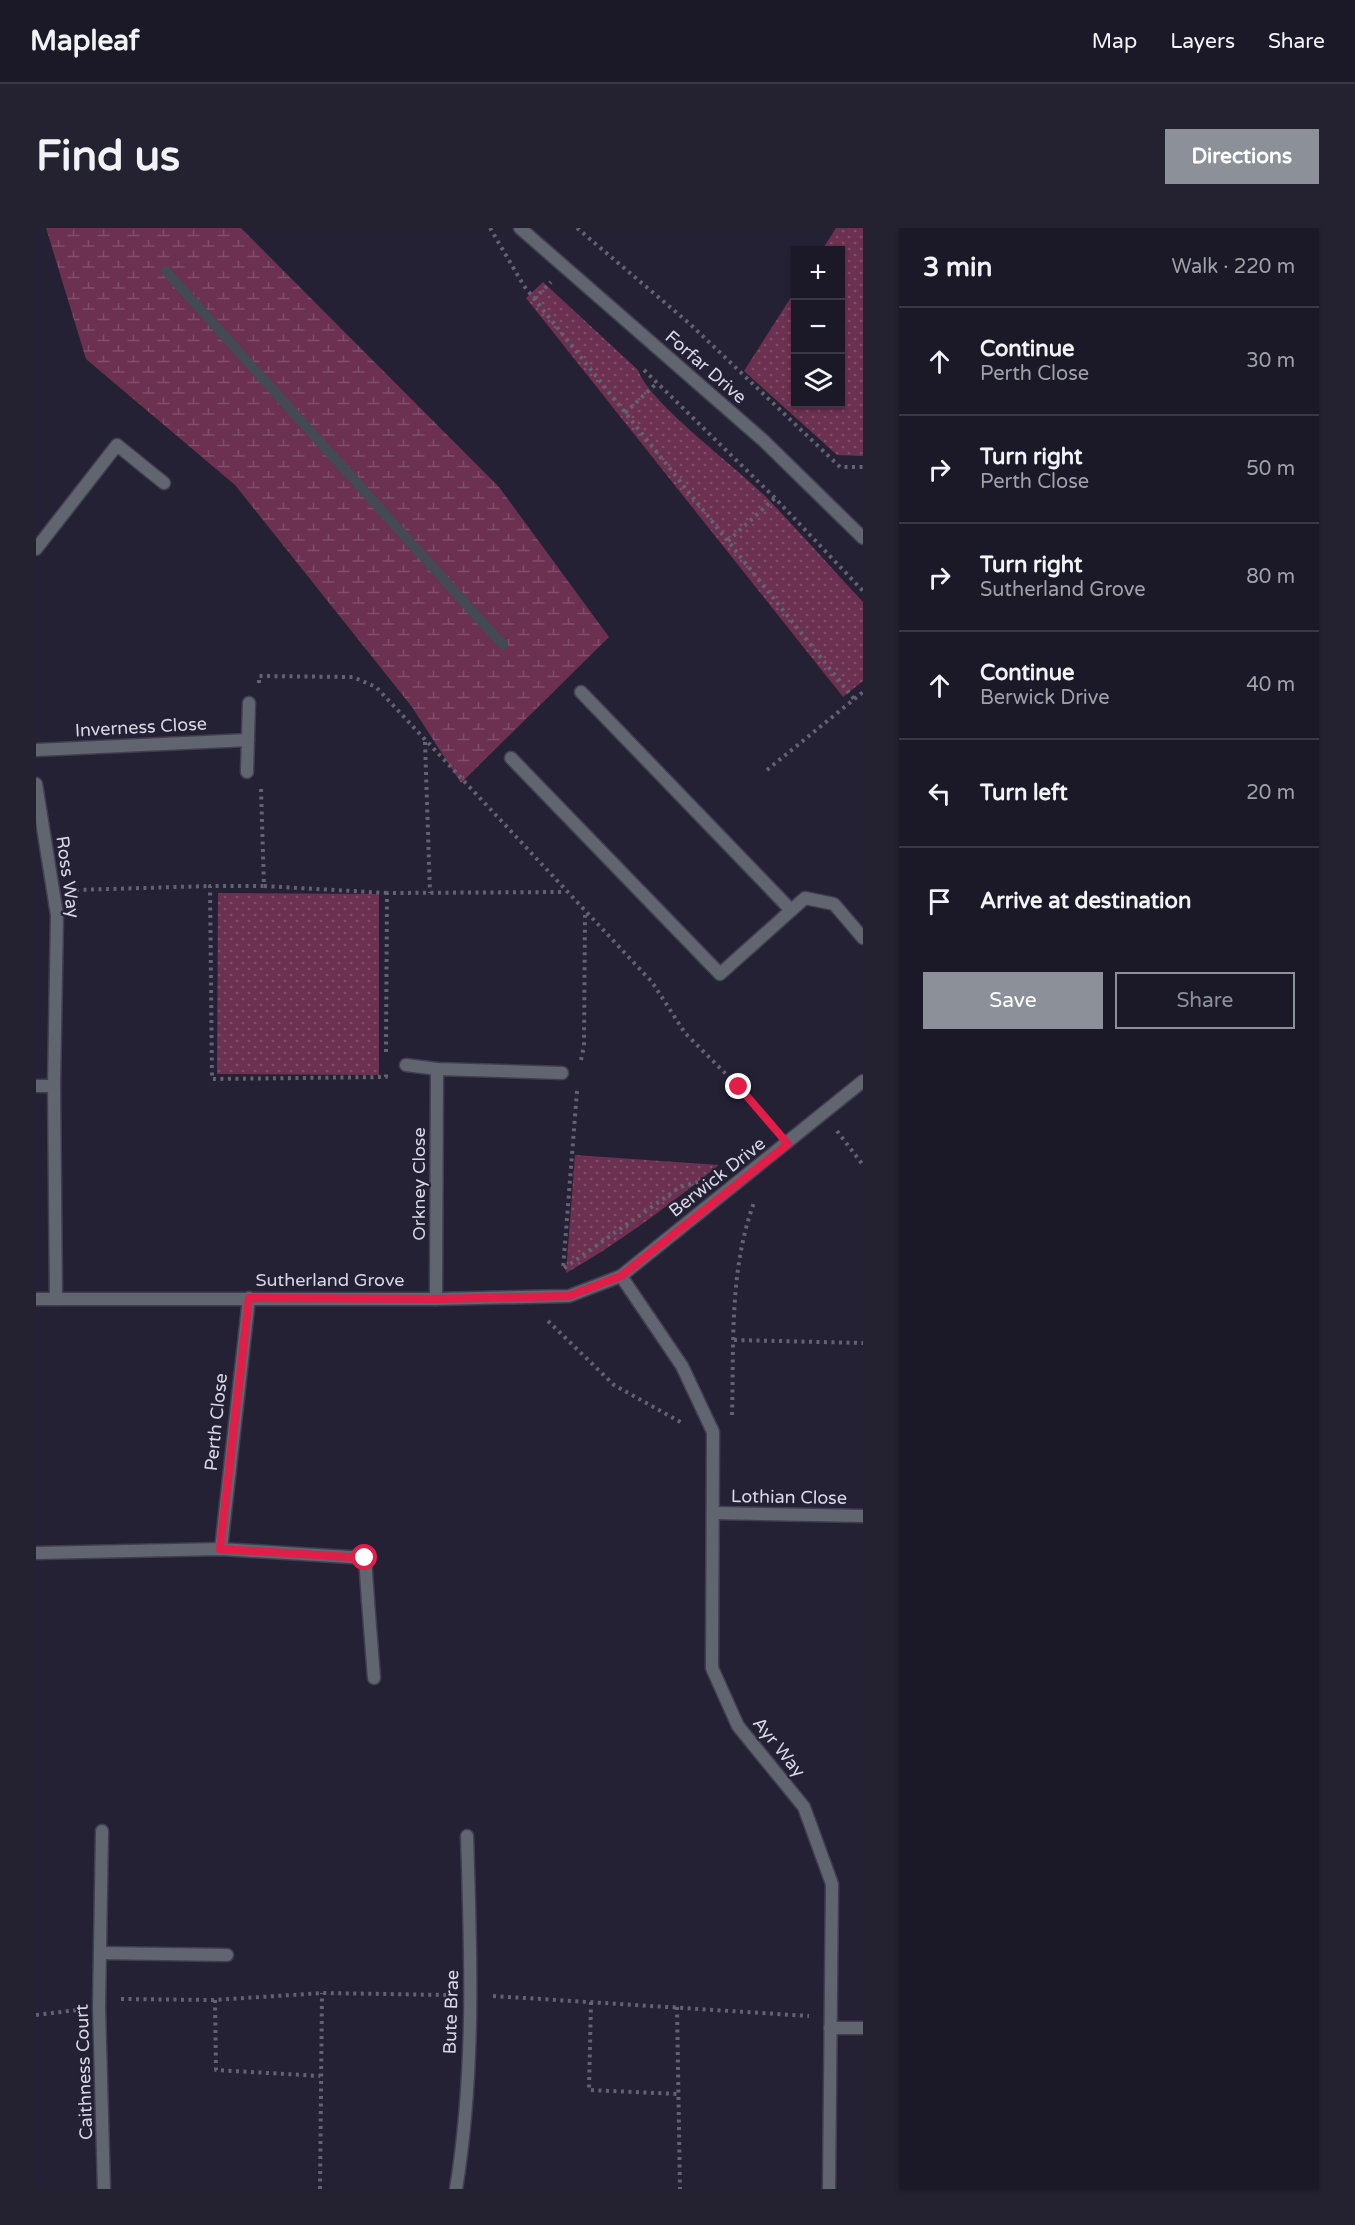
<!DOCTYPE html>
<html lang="en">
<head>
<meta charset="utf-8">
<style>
	:root { --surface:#1b1928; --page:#242230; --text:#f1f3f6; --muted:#a0a0a8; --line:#393845; --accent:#8c9099 }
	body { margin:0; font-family:"Varela Round",sans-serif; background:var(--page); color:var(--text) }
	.controls { position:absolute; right:18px; top:18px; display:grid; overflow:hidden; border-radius:0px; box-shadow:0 2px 4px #0004 }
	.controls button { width:54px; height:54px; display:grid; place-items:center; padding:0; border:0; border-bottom:2px solid var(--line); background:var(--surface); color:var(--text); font:30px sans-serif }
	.stop { position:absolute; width:18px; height:18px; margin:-14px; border:4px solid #e11d48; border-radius:50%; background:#fff }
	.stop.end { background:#e11d48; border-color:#fff; box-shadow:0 2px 6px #0008 }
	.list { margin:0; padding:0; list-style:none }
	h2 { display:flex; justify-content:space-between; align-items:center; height:78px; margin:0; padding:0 24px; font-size:26px }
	h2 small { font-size:20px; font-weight:400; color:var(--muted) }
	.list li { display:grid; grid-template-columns:39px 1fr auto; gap:18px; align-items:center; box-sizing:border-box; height:108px; padding:0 24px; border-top:2px solid var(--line) }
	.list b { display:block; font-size:22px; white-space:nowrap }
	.list p { margin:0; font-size:20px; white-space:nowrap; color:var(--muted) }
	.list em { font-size:20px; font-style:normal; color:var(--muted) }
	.actions { display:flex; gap:12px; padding:18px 24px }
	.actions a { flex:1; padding:14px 0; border:2px solid var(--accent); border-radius:0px; text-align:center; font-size:21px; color:var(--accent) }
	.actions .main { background:var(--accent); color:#fff }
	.icon { flex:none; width:33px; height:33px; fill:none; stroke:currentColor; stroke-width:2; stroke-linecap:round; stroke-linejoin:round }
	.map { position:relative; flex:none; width:827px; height:1961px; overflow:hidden; border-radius:0px }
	header { display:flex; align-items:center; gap:36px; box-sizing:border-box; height:84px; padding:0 30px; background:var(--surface); border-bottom:2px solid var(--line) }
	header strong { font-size:28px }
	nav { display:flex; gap:33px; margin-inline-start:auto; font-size:21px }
	.intro { display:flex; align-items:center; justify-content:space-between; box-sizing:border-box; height:144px; padding:0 36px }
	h1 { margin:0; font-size:42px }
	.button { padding:15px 27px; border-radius:0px; background:var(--accent); color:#fff; font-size:21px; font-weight:700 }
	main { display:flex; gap:36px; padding:0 36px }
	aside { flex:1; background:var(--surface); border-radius:0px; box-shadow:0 2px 4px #0004 }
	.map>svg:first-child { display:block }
	.grass { fill:url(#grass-dots) }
	.wetland { fill:url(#wetland-marsh) }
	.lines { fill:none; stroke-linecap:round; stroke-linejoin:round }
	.stream { stroke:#434a53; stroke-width:10 }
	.service-casing { stroke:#413e51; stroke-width:15 }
	.minor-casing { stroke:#413e51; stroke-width:15 }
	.path { stroke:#636172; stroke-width:4; stroke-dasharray:3 4.5; stroke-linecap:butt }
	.service { stroke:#60656f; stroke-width:12 }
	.minor { stroke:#60656f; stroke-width:12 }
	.route { stroke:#e11d48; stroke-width:8 }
	.labels { text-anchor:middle; stroke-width:4.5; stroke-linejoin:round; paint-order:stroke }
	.street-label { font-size:18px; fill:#d9d7e5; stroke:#242135 }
</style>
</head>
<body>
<header>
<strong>Mapleaf</strong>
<nav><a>Map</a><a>Layers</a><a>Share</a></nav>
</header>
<div class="intro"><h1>Find us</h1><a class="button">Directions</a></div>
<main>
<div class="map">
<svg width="827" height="1961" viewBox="0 0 827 1961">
	<defs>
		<pattern id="grass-dots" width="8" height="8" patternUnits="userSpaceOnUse" patternTransform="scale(1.5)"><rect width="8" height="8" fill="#6c3051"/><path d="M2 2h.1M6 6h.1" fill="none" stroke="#804d6a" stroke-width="1.8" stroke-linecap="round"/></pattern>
		<pattern id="wetland-marsh" width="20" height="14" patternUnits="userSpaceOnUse" patternTransform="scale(1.5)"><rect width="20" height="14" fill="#6c3051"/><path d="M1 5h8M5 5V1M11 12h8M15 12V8" fill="none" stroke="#804d6a"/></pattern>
	</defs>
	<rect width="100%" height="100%" fill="#242135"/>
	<!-- grass -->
	<g class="grass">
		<polygon points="800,0 827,0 827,228 801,227 708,143 759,63 760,176 804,176 804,22 786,22"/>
		<path d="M507 54 602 142C613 175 702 240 731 270 764 304 795 340 827 374V453L807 469 490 70Z"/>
		<polygon points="182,665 343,666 343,847 181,846"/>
		<path d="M539 927 683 937C634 976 585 1014 530 1045Z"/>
	</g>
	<!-- wetland -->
	<polygon class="wetland" points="10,0 205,0 463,259 573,409 425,555 376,479 199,257 50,131"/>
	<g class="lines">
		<!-- stream -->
		<polyline class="stream" points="130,43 467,417"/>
		<defs>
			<g id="service">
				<polyline points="0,321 81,217 128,255"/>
				<polyline points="545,464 755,682"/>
				<polyline points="475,530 684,746 769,670 798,676 827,710"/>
				<polyline points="332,1373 338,1450"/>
				<polyline points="64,1725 191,1727"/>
			</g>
			<g id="minor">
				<polyline points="484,0 728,213 827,310"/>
				<polyline points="0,522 212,512"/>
				<polyline points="211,544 213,475"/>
				<polyline points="0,556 21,687 18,858 20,1071"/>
				<polyline points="370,837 401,841 526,845"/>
				<polyline points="0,858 18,858"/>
				<polyline points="585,1048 646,1138 677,1204 676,1440 702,1498 768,1579 796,1656 793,1961"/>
				<polyline points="0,1071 400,1071 533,1068 585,1048 827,853"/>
				<polyline points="400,1071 401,841"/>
				<polyline points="678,1285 827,1288"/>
				<polyline points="185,1321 213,1070"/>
				<polyline points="0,1325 185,1321 329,1330 332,1373"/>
				<polyline points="66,1603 63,1779 68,1961"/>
				<polyline points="794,1800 827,1800"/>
				<path d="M420 1961C439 1845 435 1726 431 1608"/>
			</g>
		</defs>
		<!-- service casing -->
		<use href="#service" class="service-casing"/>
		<!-- minor casing -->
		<use href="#minor" class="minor-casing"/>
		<!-- path -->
		<g class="path">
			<polyline points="454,0 488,58 818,471"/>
			<polyline points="541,0 654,96 804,239 827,239"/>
			<polyline points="498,71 515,54"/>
			<polyline points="608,142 739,270 827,363"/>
			<polyline points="589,185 620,156"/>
			<polyline points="692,313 739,270"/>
			<polyline points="223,455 223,448 317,449 340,459 616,754 649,805 703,859 737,898"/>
			<polyline points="389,514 394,665"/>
			<polyline points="731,542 827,464"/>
			<polyline points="225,561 228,658 174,658 176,851 350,849 350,846"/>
			<polyline points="228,658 351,665"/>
			<polyline points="40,662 174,658"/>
			<polyline points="350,824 351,665 529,664"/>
			<polyline points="545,832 548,818 549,687"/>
			<polyline points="541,863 527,1041 644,959 662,954"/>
			<polyline points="801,903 827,937"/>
			<polyline points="512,1093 578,1157 648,1196"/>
			<polyline points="698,1112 827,1115"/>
			<path d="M696 1187C698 1115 693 1040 719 972"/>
			<polyline points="457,1768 773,1788"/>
			<polyline points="85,1771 179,1772 286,1765 411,1767"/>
			<polyline points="179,1772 180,1842 284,1848"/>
			<polyline points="555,1774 553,1862 642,1866"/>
			<polyline points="641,1779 644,1961"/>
			<polyline points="0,1787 41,1782"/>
			<polyline points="284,1961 286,1765"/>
		</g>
		<!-- service -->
		<use href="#service" class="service"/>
		<!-- minor -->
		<use href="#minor" class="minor"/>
	</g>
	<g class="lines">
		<!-- route -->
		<polyline class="route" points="329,1330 184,1321 213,1070 400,1071 533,1068 585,1048 752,916 703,859"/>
	</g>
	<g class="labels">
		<!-- street labels -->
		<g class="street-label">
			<text transform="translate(670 139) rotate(41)" y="6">Forfar Drive</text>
			<text transform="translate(105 499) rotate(-3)" y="6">Inverness Close</text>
			<text transform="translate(32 649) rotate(82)" y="6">Ross Way</text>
			<text transform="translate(681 949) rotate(-38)" y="6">Berwick Drive</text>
			<text transform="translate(383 956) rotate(-90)" y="6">Orkney Close</text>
			<text x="294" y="1058">Sutherland Grove</text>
			<text transform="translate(180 1194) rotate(-84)" y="6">Perth Close</text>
			<text transform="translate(753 1269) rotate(1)" y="6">Lothian Close</text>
			<text transform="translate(743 1519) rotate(51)" y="6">Ayr Way</text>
			<text transform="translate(415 1784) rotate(-88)" y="6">Bute Brae</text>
			<text transform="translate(48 1844) rotate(-92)" y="6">Caithness Court</text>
		</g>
	</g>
</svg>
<div class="controls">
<button>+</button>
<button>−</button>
<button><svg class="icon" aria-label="layers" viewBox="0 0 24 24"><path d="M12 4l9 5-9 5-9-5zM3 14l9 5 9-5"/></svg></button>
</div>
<div class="stop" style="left:329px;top:1330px"></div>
<div class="stop end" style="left:703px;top:859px"></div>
</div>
<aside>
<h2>3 min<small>Walk · 220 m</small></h2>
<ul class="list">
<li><svg class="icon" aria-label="ahead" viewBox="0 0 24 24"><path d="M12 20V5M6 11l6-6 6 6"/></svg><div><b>Continue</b><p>Perth Close</p></div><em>30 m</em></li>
<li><svg class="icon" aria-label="right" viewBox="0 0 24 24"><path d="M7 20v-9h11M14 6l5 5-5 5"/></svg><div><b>Turn right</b><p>Perth Close</p></div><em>50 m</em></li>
<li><svg class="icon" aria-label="right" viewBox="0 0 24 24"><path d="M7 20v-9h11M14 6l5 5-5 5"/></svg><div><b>Turn right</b><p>Sutherland Grove</p></div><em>80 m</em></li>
<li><svg class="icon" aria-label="ahead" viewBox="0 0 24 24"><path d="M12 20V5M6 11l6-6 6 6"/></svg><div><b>Continue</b><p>Berwick Drive</p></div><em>40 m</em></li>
<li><svg class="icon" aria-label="left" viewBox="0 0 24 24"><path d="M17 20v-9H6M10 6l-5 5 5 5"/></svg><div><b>Turn left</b></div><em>20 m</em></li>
<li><svg class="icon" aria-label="arrive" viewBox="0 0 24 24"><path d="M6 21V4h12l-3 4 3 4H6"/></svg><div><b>Arrive at destination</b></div></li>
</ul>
<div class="actions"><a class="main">Save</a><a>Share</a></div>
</aside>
</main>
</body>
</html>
